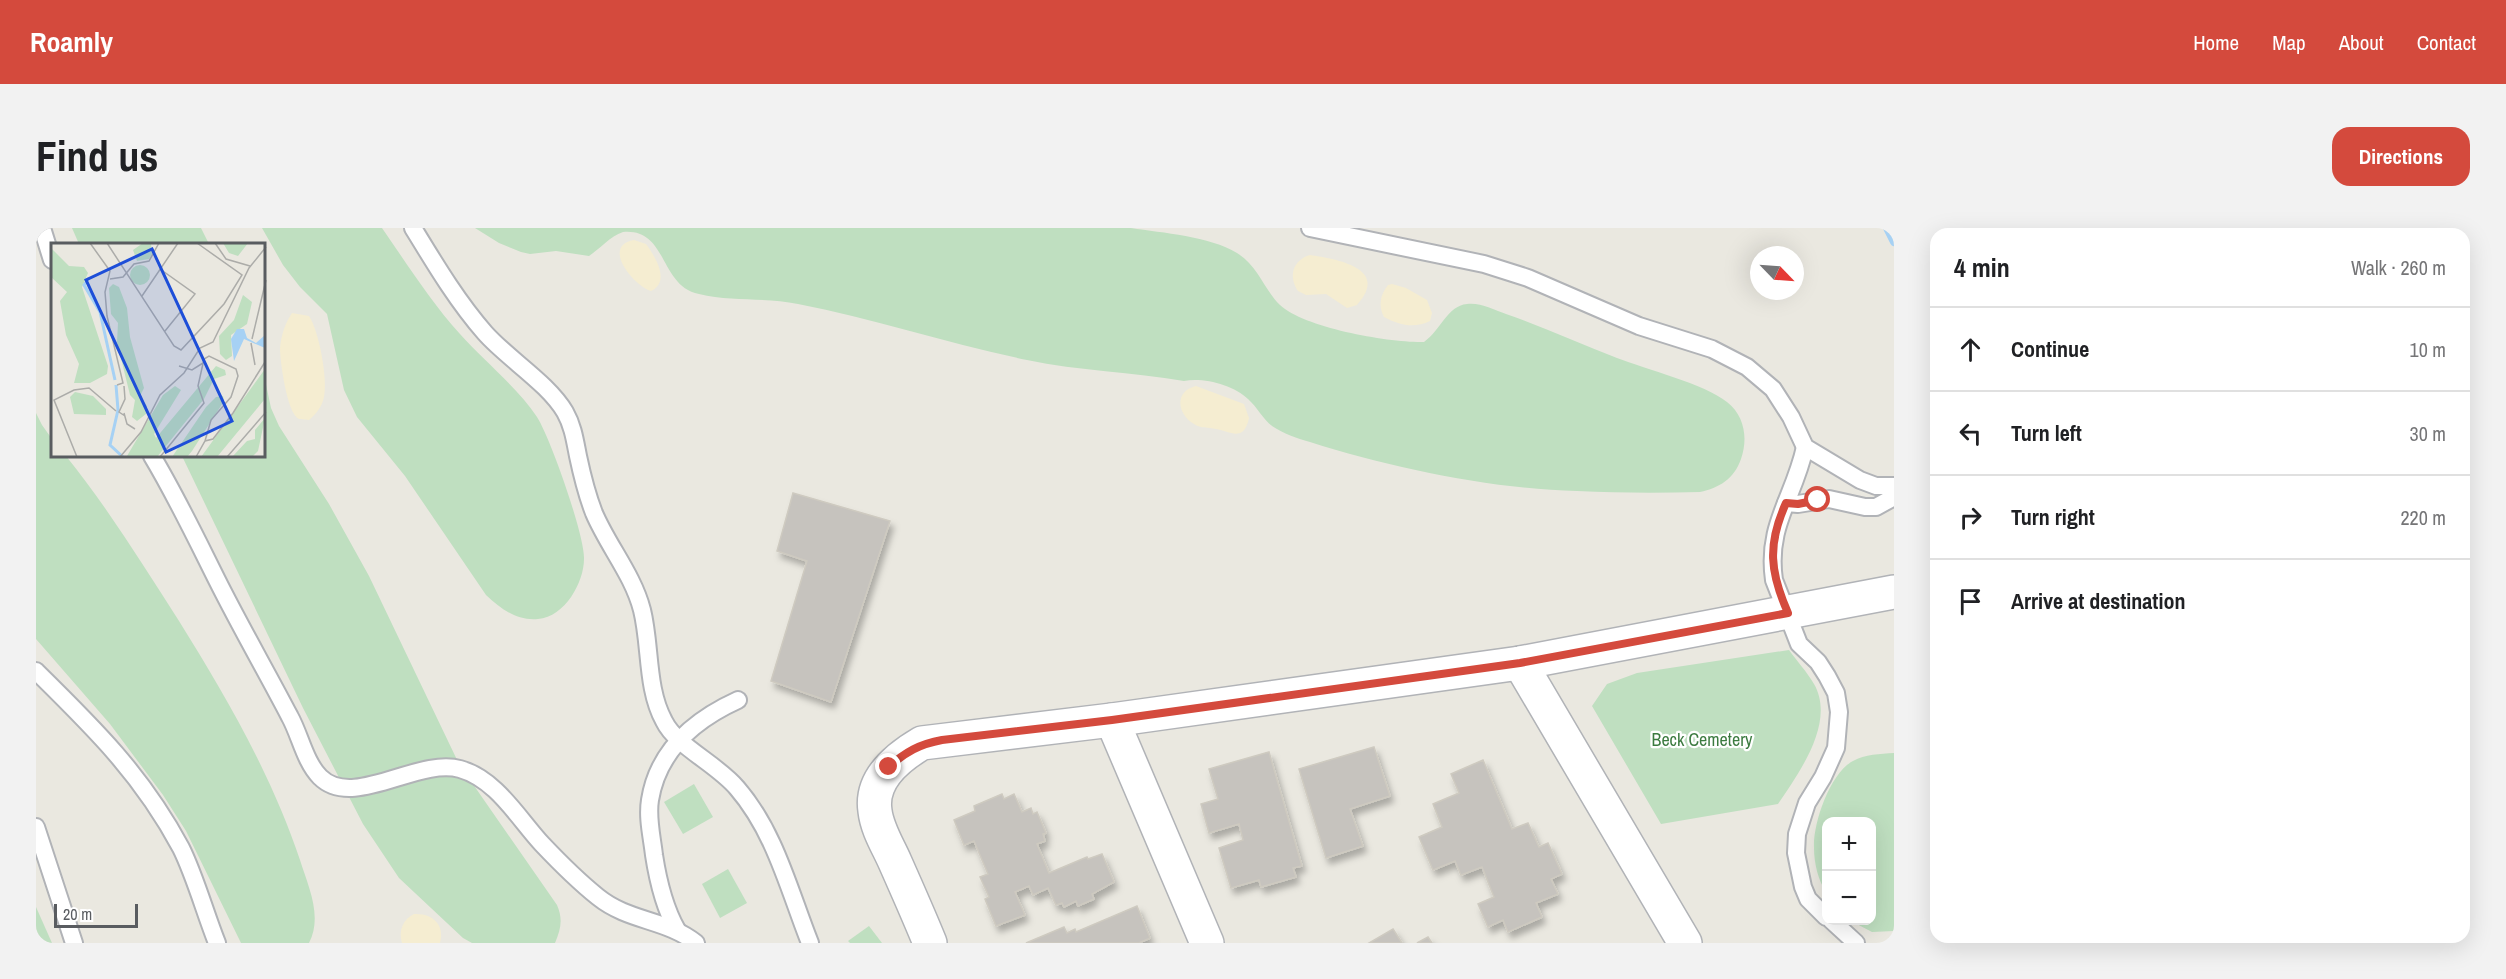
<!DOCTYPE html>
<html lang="en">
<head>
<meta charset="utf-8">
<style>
	:root { --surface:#fff; --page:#f2f2f2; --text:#202124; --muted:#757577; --line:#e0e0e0; --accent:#d44a3d }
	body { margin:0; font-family:"Archivo Narrow",sans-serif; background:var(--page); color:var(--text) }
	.controls { position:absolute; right:18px; bottom:18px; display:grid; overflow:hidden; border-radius:12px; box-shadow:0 6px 24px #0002 }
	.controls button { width:54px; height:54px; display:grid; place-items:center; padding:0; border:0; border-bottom:2px solid var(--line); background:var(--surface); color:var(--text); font:30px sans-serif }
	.compass { position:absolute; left:1714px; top:18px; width:54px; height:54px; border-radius:50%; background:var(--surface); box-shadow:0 6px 24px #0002; rotate:115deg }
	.scale { position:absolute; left:18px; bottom:15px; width:84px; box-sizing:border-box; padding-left:6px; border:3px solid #595c60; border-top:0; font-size:16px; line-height:21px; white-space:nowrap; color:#595c60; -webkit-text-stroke:4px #fff; paint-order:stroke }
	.stop { position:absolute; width:18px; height:18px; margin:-14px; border:4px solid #d44a3d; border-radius:50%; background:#fff }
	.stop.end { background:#d44a3d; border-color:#fff; box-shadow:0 2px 6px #0008 }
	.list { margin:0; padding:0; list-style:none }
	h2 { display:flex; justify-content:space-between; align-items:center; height:78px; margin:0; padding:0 24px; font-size:26px }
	h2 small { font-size:20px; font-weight:400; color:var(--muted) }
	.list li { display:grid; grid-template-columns:39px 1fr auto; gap:18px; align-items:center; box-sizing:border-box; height:84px; padding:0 24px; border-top:2px solid var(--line) }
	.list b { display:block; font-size:22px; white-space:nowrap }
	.list em { font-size:20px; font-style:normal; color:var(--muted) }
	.icon { flex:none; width:33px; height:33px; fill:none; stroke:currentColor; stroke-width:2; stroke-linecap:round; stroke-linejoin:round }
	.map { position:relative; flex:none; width:1858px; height:715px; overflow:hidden; border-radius:18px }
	header { display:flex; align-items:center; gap:36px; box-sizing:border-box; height:84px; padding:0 30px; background:var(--accent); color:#fff }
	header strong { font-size:28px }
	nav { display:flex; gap:33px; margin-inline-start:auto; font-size:21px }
	.intro { display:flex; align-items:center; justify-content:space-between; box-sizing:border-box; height:144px; padding:0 36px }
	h1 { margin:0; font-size:42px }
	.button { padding:15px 27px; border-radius:18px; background:var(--accent); color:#fff; font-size:21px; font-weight:700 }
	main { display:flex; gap:36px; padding:0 36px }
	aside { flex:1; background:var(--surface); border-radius:18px; box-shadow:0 6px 24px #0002 }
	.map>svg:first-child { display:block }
	.green { fill:#bfdfc0 }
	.sand { fill:#f5edd1 }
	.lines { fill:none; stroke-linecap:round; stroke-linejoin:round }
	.stream { stroke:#a6d1f4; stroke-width:8 }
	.building { fill:#c6c3be; stroke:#cecac0; stroke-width:1.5; filter:url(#shadow) }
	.service-casing { stroke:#b1b3b7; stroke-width:20 }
	.minor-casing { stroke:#b1b3b7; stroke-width:36 }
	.service { stroke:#fff; stroke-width:16 }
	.minor { stroke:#fff; stroke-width:33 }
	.route { stroke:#d44a3d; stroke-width:8 }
	.labels { text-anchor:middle; stroke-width:4.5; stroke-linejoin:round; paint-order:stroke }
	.park-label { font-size:18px; fill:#3c7b40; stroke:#fff }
	.inset-river { fill:none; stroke:#a6d1f4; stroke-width:3 }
	.inset-road { fill:none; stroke:#acaca9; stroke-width:1.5 }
	.view { fill:#1d4ed8; fill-opacity:0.15; stroke:#1d4ed8; stroke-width:3 }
	.inset-edge { fill:none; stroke:#595c60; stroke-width:3 }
</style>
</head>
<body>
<header>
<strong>Roamly</strong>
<nav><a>Home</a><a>Map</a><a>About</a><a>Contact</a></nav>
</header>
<div class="intro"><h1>Find us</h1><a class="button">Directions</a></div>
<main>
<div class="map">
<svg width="1858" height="715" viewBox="0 0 1858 715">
	<defs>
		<filter id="shadow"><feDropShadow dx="3.5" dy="6" stdDeviation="3" flood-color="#0004"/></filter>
	</defs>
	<rect width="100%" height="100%" fill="#eae8e0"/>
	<!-- green -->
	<g class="green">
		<polygon points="36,0 165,0 173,16 43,16"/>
		<path d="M226 0H346C371 36 395 74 424 106 448 133 482 160 501 189 514 209 549 308 548 331 548 354 529 389 502 391 481 393 465 381 450 367L369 248 321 189 308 162 291 86 264 59 247 37Z"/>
		<path d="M439 0H1095C1127 5 1173 8 1201 25 1222 38 1227 60 1244 77 1268 100 1355 115 1388 114 1405 102 1411 78 1431 76 1443 74 1459 82 1470 86 1508 99 1544 116 1581 130 1609 141 1669 156 1691 174 1709 188 1712 211 1705 231 1698 251 1683 260 1664 264 1624 265 1582 265 1541 263 1456 261 1356 240 1274 214 1260 210 1248 206 1236 198 1227 191 1221 179 1212 171 1198 157 1167 149 1148 153 1096 144 1043 143 991 132 914 116 839 91 762 76 729 69 695 74 663 66 623 58 632 0 587 4 574 8 564 21 553 28L520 23 494 26 485 24 463 15Z"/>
		<path d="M228 147 235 180 243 198 293 276 333 348 423 536 521 677C527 691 525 701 519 715H436L427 710 363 650 327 596 267 480 146 228H228Z"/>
		<path d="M0 185 6 197 16 211V228H30C72 280 107 337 143 393 191 470 235 546 264 632 272 658 287 688 273 715H205L150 603 127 567 74 496 0 411Z"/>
		<path d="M1753 422C1761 433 1771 444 1778 456 1800 494 1763 545 1742 576L1625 596 1556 478 1571 456 1601 445Z"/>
		<path d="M1858 525V703L1836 704 1815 693 1836 692V594H1790V664C1782 652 1778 635 1778 620 1777 595 1794 545 1817 533 1829 526 1844 526 1858 525Z"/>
		<polygon points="658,556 677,589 647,606 628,574"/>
		<polygon points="692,641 711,675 684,690 666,656"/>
		<polygon points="0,679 16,715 0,715"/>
		<polygon points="833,698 846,715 814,715 812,713"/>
	</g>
	<!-- sand -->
	<g class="sand">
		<path d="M598 12 610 16C619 28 635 54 615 63 599 59 564 18 598 12Z"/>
		<path d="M1274 27C1300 31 1355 40 1321 77L1311 80 1290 66 1270 67 1262 63C1252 48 1257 32 1274 27Z"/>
		<path d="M1356 56 1370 60 1391 72 1396 85 1394 93C1378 101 1363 97 1348 89 1342 78 1344 67 1352 57Z"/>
		<path d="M256 85 273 88C283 103 292 151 288 169 286 179 280 186 273 192 272 192 264 191 263 191 251 186 244 133 244 120 245 108 249 95 256 85Z"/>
		<path d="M1160 158 1208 176 1213 190C1208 214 1195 204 1180 201 1172 199 1165 201 1158 196 1141 186 1138 163 1160 158Z"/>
		<path d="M378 686C396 685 409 696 404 715H366C362 703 367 691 378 686Z"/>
	</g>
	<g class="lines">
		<!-- stream -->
		<polyline class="stream" points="1851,0 1858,14"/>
	</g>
	<!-- building -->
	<g class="building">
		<polygon points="757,265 854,293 795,474 735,453 771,333 741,323"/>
		<polygon points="1338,519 1354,568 1314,581 1327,618 1290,630 1263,541"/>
		<polygon points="1233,524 1266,638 1257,640 1260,649 1225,659 1223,652 1195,660 1183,620 1207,612 1203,596 1173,605 1165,576 1182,571 1173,541"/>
		<polygon points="1447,532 1476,601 1492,595 1503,619 1512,615 1526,646 1515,651 1522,666 1500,675 1506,689 1472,704 1467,692 1452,699 1442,676 1458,669 1446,639 1425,647 1419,633 1397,642 1383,609 1406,599 1397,576 1423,565 1415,546"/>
		<polygon points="966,566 968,571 978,566 986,584 995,580 997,586 1001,584 1010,605 1007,606 1009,613 1001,616 1013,645 1051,629 1052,631 1066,626 1078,654 1056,666 1058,671 1042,678 1040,673 1028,679 1026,675 1020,677 1012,660 997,667 993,658 979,664 989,687 960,698 949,671 953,669 944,649 952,646 938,613 928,617 918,592 939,583 938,578"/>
		<polygon points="1101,678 1114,710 1103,715 990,715 1028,699 1031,705 1039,701 1040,704"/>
		<polygon points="1357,701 1366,715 1333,715"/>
		<polygon points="1392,709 1396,715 1381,715"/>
	</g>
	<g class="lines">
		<defs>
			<g id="service">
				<polyline points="6,0 16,32"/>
				<path d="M377 0C399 36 421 73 449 105 472 131 512 155 529 184 537 198 539 213 542 228 546 247 551 267 558 285 572 318 597 347 606 382 615 418 610 460 628 493 640 518 681 536 701 560 739 604 753 662 774 715"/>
				<polyline points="1274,0 1448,36 1492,50 1603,98 1676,121 1711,139 1737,161 1755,189 1769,219 1824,252 1840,258 1858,258"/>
				<path d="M1769 219C1758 270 1730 297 1738 352L1763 416 1782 434 1791 448 1800 465 1803 484 1800 520 1787 549 1771 575 1761 606 1760 625 1767 659 1772 671 1790 689"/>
				<path d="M116 228C140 268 160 310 181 352 204 398 230 443 254 489 264 507 269 534 284 549 317 582 382 529 424 541 460 551 482 590 506 616 524 635 542 653 562 669 593 694 630 691 660 715"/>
				<polyline points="1750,275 1762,276 1793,271 1829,279 1840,279 1858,269"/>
				<path d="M0 443C58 500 106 547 145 620 159 648 169 685 181 715"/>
				<polyline points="0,599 38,715"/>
				<polyline points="1795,692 1820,715"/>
				<path d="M641 702C628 679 622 653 618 627 616 609 611 590 614 572 622 522 658 492 702 472"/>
			</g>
			<g id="minor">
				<polyline points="1484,435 1649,715"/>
				<polyline points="1076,492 1171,715"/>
				<path d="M894 715C883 688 871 661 859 634 852 618 841 601 839 583 834 551 862 529 886 515L1076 492 1484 435 1858 364"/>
			</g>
		</defs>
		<!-- service casing -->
		<use href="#service" class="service-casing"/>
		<!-- minor casing -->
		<use href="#minor" class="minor-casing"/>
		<!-- service -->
		<use href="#service" class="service"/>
		<!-- minor -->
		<use href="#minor" class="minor"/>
	</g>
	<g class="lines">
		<!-- route -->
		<path class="route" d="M853 539C869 524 884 516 906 512L1076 492 1484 435 1752 385C1734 344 1731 317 1750 275L1762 276 1782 272"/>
	</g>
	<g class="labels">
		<!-- park labels -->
		<g class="park-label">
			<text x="1666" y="518">Beck Cemetery</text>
		</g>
	</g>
	<!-- overview -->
	<g transform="translate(15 15)">
		<rect width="214" height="214" fill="#eae8e0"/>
		<path d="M92 0H100L101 11 98 16 86 18 82 7ZM172 0H197L187 13 178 10ZM0 5 18 23 33 24 37 30 31 44 57 123 56 131 39 140H23L28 121 15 92 9 58 16 49 0 34ZM79 32a10 10 0 1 1 20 0a10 10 0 1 1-20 0ZM62 41 68 44 76 65 79 94 93 145 89 153 96 163 95 171 86 178 81 174 84 157 79 152 66 99 67 80 60 71 58 45ZM192 52 201 59 196 81 180 92 181 113 175 117 169 111 168 93 183 77ZM165 123 174 127 175 132 163 136 153 156 106 214 76 213 112 152 124 143 130 147 103 191 105 195ZM214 126 213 157 166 214H150ZM24 149 42 153 55 166V172L23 171 19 154ZM172 153 173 158 141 208 136 214H121L155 164 165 154ZM214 175 207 208 201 214H181L196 198 204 196V187Z" fill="#bfdfc0"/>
		<path d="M186 86H193L196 95 205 100 214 92V105L193 96 183 118 180 96Z" fill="#a6d1f4"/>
		<path class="inset-river" d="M38 35 33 42 49 69 64 137M65 142 67 167 59 202 72 214"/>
		<path class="inset-road" d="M39 0 59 28 54 49 56 73 72 140 66 142M56 0 123 103 130 107 173 61 191 32 146 0M164 0 175 16 199 23M109 26 144 51 114 88M59 36 72 34 83 21 98 18 108 0M91 53 127 0M201 96 215 37M200 100 204 122M128 123 141 127 152 120M73 143 74 156 68 169 74 173M73 170 76 181 84 186M26 214 3 157 23 147 38 145 65 168M69 214 90 189 109 152 133 130 149 105 162 99 198 25 215 4M109 214 153 160 147 143 153 116 158 113 185 126 187 133 180 154 160 177 154 198M145 214 154 198 162 196 182 170 214 119M176 214 215 169"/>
		<path class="view" d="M101 6 181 178 115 209 35 37Z"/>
		<rect width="214" height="214" class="inset-edge"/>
	</g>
</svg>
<div class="controls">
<button>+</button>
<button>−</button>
</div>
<svg class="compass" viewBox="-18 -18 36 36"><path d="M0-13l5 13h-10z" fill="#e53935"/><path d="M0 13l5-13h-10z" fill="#757577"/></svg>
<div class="scale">20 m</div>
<div class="stop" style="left:1782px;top:272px"></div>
<div class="stop end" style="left:853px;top:539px"></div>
</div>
<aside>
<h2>4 min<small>Walk · 260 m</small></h2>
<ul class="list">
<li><svg class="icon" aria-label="ahead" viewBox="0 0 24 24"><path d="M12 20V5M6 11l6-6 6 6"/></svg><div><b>Continue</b></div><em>10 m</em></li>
<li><svg class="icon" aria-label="left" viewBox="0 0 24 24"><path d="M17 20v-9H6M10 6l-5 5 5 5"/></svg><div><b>Turn left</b></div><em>30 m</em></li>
<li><svg class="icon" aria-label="right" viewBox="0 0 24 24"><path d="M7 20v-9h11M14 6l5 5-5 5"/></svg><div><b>Turn right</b></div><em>220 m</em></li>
<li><svg class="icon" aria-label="arrive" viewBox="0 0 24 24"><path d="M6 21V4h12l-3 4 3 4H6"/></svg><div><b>Arrive at destination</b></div></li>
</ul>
</aside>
</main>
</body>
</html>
